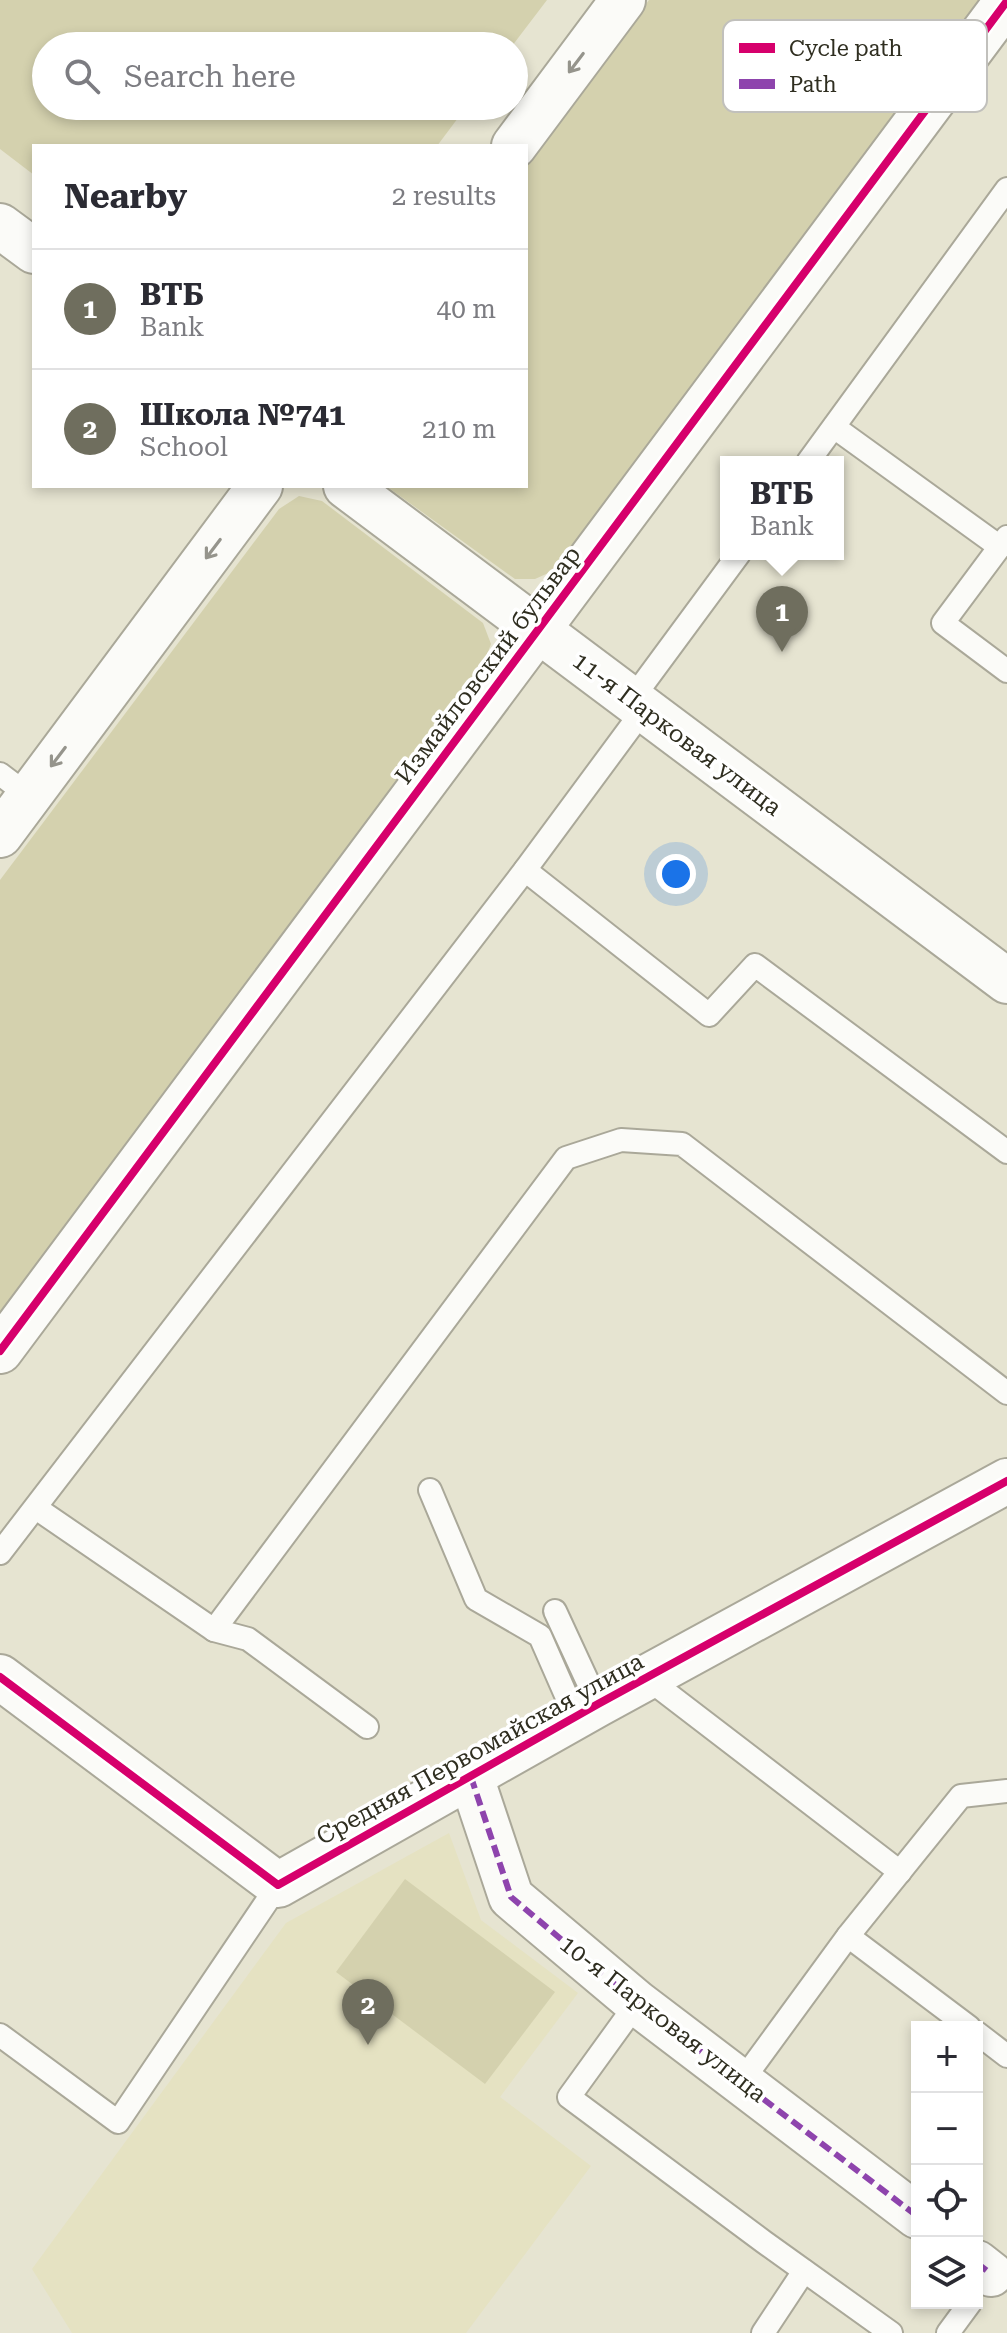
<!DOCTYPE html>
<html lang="en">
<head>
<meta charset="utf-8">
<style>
	:root { --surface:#fff; --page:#f7f7f7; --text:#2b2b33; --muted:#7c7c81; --line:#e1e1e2; --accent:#6f6e5e }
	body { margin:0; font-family:"Roboto Serif",serif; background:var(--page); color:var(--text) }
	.controls { position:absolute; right:24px; bottom:24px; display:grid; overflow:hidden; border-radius:0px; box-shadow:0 4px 12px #0003 }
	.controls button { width:72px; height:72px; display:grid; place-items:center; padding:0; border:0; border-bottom:2px solid var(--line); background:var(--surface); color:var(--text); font:40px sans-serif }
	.you { position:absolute; left:676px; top:874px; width:28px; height:28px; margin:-20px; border:6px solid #fff; border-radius:50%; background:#1a73e8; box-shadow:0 0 0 12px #1a73e833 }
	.badge { display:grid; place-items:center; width:52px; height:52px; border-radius:50%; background:var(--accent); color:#fff; font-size:26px; font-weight:700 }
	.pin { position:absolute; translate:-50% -66px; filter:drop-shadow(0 2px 4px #0008) }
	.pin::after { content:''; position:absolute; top:42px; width:28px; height:24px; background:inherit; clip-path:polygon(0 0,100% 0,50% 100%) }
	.popup { position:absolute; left:720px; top:456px; width:124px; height:104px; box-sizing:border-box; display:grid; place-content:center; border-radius:0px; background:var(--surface); filter:drop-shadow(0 2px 6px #0005); font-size:26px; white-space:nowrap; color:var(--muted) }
	.popup b { font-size:30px; color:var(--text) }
	.popup::after { content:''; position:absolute; left:50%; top:100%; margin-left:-16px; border:16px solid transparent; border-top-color:var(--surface) }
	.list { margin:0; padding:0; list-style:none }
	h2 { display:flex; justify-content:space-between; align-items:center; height:104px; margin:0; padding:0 32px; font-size:34px }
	h2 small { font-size:26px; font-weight:400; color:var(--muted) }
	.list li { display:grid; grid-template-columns:52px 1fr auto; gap:24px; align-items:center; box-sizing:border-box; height:120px; padding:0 32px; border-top:2px solid var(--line) }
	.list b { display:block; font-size:30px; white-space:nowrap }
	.list p { margin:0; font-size:26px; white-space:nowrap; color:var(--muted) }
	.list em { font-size:26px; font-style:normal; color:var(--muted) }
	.icon { flex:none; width:44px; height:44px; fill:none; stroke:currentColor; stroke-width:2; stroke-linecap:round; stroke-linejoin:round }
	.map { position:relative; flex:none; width:1007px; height:2333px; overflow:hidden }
	.search { position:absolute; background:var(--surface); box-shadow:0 4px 12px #0003; left:32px; top:32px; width:496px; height:88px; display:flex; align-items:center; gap:20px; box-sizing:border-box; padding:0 28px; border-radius:44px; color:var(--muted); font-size:30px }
	.panel { position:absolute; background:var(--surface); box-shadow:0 4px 12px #0003; left:32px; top:144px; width:496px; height:344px; border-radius:0px }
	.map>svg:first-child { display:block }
	.built { fill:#e5e2c2 }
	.green { fill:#d4d1ae }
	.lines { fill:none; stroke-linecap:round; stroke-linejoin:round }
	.service-casing { stroke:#aaa899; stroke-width:26 }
	.minor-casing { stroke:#aaa899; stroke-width:48 }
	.tertiary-casing { stroke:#aaa899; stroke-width:48 }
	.service { stroke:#fbfbf8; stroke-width:22 }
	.minor { stroke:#fbfbf8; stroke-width:44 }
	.tertiary { stroke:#fbfbf8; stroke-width:44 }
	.quiet { stroke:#8e44ad; stroke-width:6; stroke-dasharray:12 6; stroke-linecap:butt }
	.cycleway-casing { stroke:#fff; stroke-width:13 }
	.cycleway { stroke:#d6006c; stroke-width:8 }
	.oneway { stroke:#95948c }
	.labels { text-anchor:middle; stroke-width:7; stroke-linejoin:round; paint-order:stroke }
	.street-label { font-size:24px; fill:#2f2e20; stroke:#fff }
	.key { fill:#fff; stroke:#c1c0bc; stroke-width:2 }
	.key-label { font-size:22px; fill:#2f2e20 }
</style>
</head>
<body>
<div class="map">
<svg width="1007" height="2333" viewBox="0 0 1007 2333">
	<rect width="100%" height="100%" fill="#e6e4d1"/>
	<!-- built -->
	<polygon class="built" points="449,1833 481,1920 578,1993 500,2097 591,2166 466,2333 72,2333 32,2269 286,1923"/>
	<!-- green -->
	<g class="green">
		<polygon points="0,0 547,0 512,46 46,46 46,106 467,106 437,146 34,146 34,175 0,149"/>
		<polygon points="649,0 980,0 555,570 535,579 515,579 386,486 526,486 526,165"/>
		<polygon points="299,496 322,501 483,623 491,644 482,668 0,1313 0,880 279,509"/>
		<polygon points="405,1879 555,1992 485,2084 336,1972"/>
	</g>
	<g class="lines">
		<defs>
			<g id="service">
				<polyline points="834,427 1000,547"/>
				<polyline points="808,462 1007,189"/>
				<polyline points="1007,537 943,623 1007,671"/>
				<polyline points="632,699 739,554"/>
				<polyline points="0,774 29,796"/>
				<polyline points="525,870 709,1015 755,965 1007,1152"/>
				<polyline points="430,1490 476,1599 540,1636 576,1718"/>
				<polyline points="36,1508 214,1630 566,1158 621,1140 682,1144 1007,1393"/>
				<polyline points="0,1553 525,870 644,709"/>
				<polyline points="555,1611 598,1704"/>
				<polyline points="214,1630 248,1639 367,1727"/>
				<polyline points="647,1678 900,1872"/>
				<polyline points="848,1936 969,2027"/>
				<polyline points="637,2003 569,2097 764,2242 891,2333"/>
				<polyline points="977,2033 1007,2056"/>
				<polyline points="0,2035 118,2122 278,1885"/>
				<polyline points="742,2081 848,1936 961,1796 1007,1791"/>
				<polyline points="763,2333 804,2271"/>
				<polyline points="948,2333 970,2303"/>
			</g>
			<g id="minor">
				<polyline points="0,226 34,251"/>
				<polyline points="346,486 1007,981"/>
				<polyline points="0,1677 278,1885 598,1704 1007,1481"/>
				<polyline points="471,1777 511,1897 637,2003 917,2216"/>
				<polyline points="977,2263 991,2274"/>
			</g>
			<g id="tertiary">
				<polyline points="514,146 623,0"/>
				<polyline points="0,835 260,486"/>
				<polyline points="0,1351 1007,1"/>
			</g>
		</defs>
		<!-- service casing -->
		<use href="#service" class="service-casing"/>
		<!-- minor casing -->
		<use href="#minor" class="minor-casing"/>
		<!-- tertiary casing -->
		<use href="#tertiary" class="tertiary-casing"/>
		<!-- service -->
		<use href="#service" class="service"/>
		<!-- minor -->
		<use href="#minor" class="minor"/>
		<!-- tertiary -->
		<use href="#tertiary" class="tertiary"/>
		<!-- quiet -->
		<g class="quiet">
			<polyline points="471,1777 511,1897 637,2003 917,2216"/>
			<polyline points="977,2263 991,2274"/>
		</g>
		<defs>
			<g id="cycleway">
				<polyline points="0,1351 1007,1"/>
				<polyline points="0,1677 278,1885 598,1704 1007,1481"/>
			</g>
		</defs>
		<!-- cycleway casing -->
		<use href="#cycleway" class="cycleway-casing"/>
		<!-- cycleway -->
		<use href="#cycleway" class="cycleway"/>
	</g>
	<!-- one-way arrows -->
	<defs><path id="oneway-shaft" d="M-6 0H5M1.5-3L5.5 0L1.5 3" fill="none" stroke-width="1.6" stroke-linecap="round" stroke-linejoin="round" transform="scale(2)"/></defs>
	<g class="oneway">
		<use href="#oneway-shaft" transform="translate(576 63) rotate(127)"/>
		<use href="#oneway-shaft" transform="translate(213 549) rotate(127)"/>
		<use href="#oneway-shaft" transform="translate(58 757) rotate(127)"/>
	</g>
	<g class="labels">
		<!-- street labels -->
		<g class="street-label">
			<text transform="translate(488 665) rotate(-53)" y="8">Измайловский бульвар</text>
			<text transform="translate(677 734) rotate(37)" y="8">11-я Парковая улица</text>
			<text transform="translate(480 1749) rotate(-29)" y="8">Средняя Первомайская улица</text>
			<text transform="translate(663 2019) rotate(38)" y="8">10-я Парковая улица</text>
		</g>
	</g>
	<!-- legend -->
	<rect x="723" y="20" width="264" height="92" rx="12" class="key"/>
	<rect x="739" y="43" width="36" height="10" fill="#d6006c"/>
	<rect x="739" y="79" width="36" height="10" fill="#8e44ad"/>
	<g class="key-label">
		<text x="789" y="56">Cycle path</text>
		<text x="789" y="92">Path</text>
	</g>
</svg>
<div class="controls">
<button>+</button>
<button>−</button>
<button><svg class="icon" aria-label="locate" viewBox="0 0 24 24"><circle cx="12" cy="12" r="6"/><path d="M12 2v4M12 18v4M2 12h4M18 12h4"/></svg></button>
<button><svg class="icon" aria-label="layers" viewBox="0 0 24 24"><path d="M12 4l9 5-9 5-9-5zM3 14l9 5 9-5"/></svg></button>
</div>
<div class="you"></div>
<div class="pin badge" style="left:782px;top:652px">1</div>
<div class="popup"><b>ВТБ</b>Bank</div>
<div class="pin badge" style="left:368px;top:2045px">2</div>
<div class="search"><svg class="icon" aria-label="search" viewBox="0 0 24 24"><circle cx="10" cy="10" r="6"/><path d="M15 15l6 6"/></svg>Search here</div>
<section class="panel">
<h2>Nearby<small>2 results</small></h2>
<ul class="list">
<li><span class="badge">1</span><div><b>ВТБ</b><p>Bank</p></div><em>40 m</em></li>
<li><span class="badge">2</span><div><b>Школа №741</b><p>School</p></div><em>210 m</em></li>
</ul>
</section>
</div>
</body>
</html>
